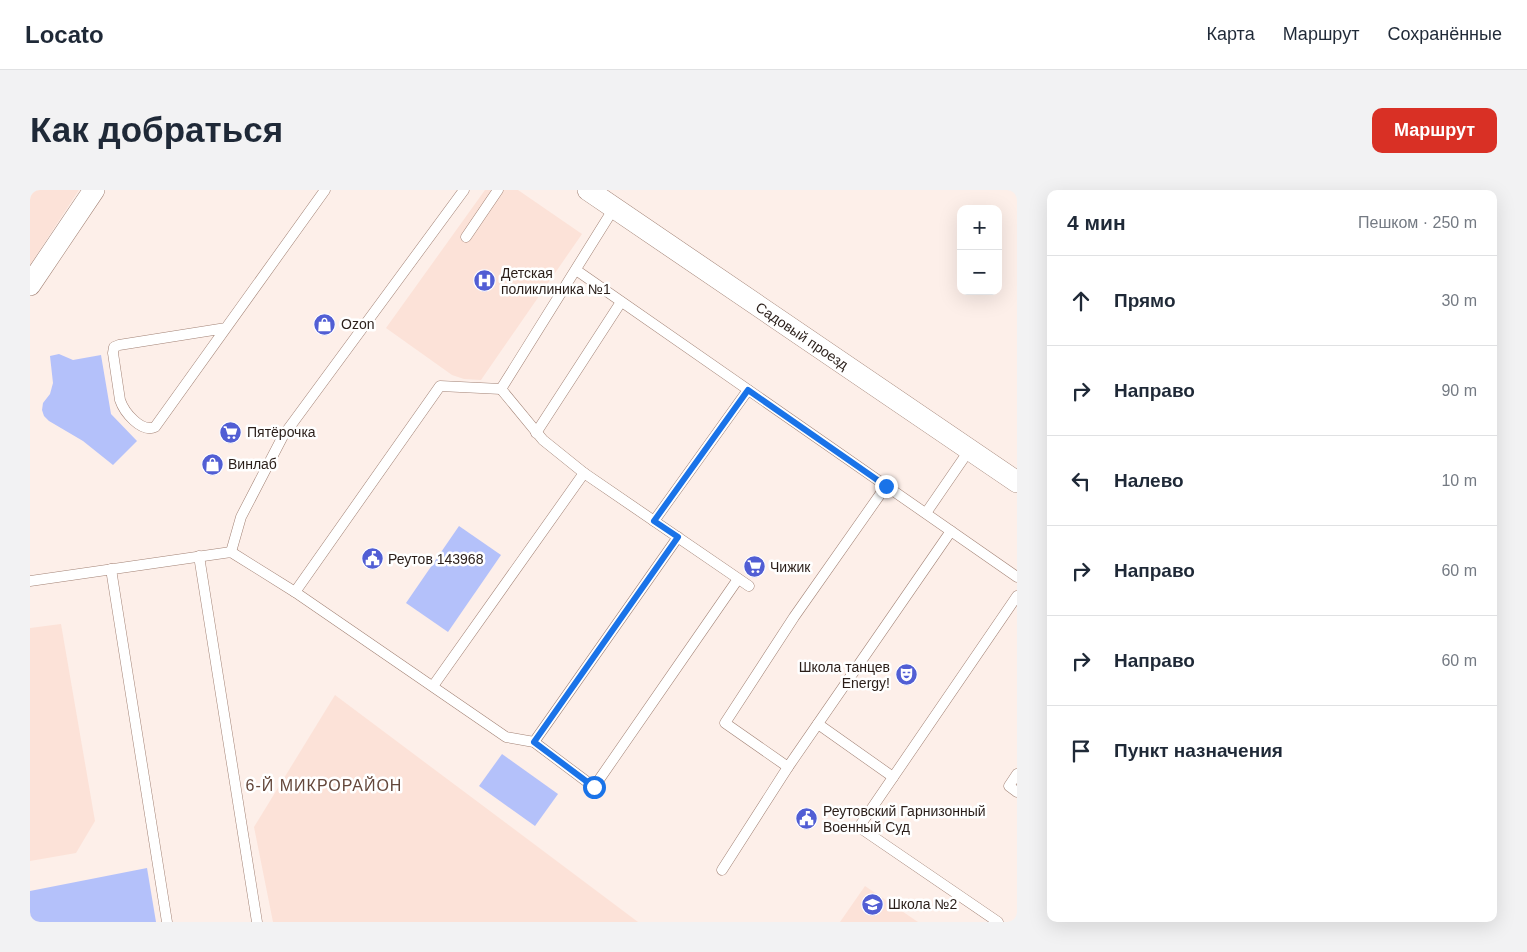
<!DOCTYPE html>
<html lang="ru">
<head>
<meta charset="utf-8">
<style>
	:root { --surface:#fff; --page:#f2f2f3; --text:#1f2937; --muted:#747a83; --line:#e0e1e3; --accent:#d93025 }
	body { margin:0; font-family:Helvetica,sans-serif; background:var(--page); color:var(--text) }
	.controls { position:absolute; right:15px; top:15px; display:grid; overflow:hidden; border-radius:10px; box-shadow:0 5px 20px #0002 }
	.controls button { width:45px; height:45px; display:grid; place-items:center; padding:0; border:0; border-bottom:1px solid var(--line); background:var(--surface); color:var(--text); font:25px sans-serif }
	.stop { position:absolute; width:15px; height:15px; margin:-11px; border:4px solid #1a73e8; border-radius:50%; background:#fff }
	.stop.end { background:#1a73e8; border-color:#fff; box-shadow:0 1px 5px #0008 }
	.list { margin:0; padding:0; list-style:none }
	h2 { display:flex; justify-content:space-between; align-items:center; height:65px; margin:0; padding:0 20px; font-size:21px }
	h2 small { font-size:16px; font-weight:400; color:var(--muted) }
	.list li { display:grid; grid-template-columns:32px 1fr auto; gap:15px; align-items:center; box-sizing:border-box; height:90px; padding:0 20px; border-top:1px solid var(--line) }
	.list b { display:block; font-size:19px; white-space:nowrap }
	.list em { font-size:16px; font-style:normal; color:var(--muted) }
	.icon { flex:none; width:28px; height:28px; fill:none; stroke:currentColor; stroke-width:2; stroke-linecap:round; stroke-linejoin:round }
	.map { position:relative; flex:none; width:987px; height:732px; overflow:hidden; border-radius:10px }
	header { display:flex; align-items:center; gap:30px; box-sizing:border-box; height:70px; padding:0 25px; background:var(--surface); border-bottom:1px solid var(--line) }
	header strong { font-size:24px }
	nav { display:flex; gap:28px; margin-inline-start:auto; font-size:18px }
	.intro { display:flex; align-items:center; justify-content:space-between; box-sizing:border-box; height:120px; padding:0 30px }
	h1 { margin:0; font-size:35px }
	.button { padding:12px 22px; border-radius:10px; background:var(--accent); color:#fff; font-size:18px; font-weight:700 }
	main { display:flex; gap:30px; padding:0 30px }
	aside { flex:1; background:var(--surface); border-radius:10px; box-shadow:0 5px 20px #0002 }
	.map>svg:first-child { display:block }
	.built { fill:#fce2d8 }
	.green { fill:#b4c1fa }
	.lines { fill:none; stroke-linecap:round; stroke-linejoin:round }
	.service-casing { stroke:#a28275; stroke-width:11 }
	.minor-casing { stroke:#a28275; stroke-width:22 }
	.service { stroke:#fff; stroke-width:10 }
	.minor { stroke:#fff; stroke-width:21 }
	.route { stroke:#1a73e8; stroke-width:6 }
	.labels { text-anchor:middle; stroke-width:5; stroke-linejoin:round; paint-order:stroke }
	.poi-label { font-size:14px; fill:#2a1e19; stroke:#fff; text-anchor:start }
	.street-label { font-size:14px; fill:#2a1e19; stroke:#fff }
	.quarter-label { font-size:16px; letter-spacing:1px; fill:#64473b; stroke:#fff }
</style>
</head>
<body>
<header>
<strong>Locato</strong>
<nav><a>Карта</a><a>Маршрут</a><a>Сохранённые</a></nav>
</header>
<div class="intro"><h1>Как добраться</h1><a class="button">Маршрут</a></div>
<main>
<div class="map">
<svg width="987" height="732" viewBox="0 0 987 732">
	<rect width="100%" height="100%" fill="#fdefe9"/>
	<!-- built -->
	<g class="built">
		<polygon points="0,0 49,0 0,75"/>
		<polygon points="455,0 488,0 552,44 451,190 434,189 422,185 356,138"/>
		<polygon points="31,434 65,631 46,663 0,671 0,438"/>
		<polygon points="305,505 608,732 243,732 224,637"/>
		<polygon points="835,696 888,732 810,732"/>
	</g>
	<!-- green -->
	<g class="green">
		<polygon points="29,164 43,170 71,165 81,224 107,251 83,275 53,251 19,231 14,226 12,220 13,213 20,204 23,193 20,166"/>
		<polygon points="429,336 471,365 418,442 376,413"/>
		<polygon points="472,564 528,604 505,636 449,596"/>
		<polygon points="117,678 126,732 3,732 0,730 0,701"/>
	</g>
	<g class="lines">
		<defs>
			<g id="service">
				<polyline points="584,18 471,199 513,250 554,283 719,396"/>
				<polyline points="436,47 468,0"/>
				<polyline points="546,80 987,387"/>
				<path d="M196 138 89 155 84 157 83 163 90 210C94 222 111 243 125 237L295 0"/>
				<polyline points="506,243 591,112"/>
				<polyline points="856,296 764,427 695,533 758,577 921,341"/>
				<polyline points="896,323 940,259"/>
				<polyline points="624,331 718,200"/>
				<polyline points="201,362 211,327 253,246 434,0"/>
				<polyline points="169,366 227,732"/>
				<polyline points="81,379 137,732"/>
				<polyline points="0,391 201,362 265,402 476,547 504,552 564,597 708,389"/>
				<polyline points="265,402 410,196 471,199"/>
				<polyline points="403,496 554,283"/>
				<polyline points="788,534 863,587"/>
				<polyline points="504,552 648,347"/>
				<polyline points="987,584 979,596 987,602"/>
				<polyline points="692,680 758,577"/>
				<polyline points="968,732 829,637 987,406"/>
			</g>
			<g id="minor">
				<path id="s1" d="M558 0 987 292"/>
				<polyline points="0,95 64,0"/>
			</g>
		</defs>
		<!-- service casing -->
		<use href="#service" class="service-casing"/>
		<!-- minor casing -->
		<use href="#minor" class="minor-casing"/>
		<!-- service -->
		<use href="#service" class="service"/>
		<!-- minor -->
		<use href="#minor" class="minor"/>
	</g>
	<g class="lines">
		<!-- route -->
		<polyline class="route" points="564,597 504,552 648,347 624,331 718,200 856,296"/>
	</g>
	<!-- icons -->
	<defs>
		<symbol id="hospital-disc" viewBox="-11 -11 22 22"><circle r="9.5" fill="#515ed4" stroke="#fff"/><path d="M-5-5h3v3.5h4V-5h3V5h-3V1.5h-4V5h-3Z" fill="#fff"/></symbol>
		<symbol id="shop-disc" viewBox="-11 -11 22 22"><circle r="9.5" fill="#515ed4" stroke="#fff"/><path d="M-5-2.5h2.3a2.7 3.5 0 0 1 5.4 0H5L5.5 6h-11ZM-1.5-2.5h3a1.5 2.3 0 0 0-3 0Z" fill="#fff"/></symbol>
		<symbol id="supermarket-disc" viewBox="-11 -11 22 22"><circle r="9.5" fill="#515ed4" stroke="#fff"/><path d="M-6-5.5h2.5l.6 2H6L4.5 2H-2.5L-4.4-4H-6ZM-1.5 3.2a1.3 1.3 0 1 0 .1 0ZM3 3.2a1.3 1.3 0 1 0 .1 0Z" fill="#fff"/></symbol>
		<symbol id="civic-disc" viewBox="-11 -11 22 22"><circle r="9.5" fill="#515ed4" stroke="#fff"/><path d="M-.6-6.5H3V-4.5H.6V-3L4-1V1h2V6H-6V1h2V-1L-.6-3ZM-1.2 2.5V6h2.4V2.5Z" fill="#fff"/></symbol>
		<symbol id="theatre-disc" viewBox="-11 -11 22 22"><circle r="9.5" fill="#515ed4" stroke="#fff"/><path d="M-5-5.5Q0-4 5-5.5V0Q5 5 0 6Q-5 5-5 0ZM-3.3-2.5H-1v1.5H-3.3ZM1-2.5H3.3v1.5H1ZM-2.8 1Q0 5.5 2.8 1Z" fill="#fff"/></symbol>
		<symbol id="school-disc" viewBox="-11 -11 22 22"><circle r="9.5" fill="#515ed4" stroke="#fff"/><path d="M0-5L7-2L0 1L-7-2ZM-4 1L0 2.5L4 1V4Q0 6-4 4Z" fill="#fff"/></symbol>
	</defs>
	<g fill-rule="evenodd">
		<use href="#hospital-disc" x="442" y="78" width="25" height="25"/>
		<use href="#shop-disc" x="282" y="122" width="25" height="25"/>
		<use href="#supermarket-disc" x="188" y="230" width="25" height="25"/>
		<use href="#shop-disc" x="170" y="262" width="25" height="25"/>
		<use href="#civic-disc" x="330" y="356" width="25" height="25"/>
		<use href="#supermarket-disc" x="712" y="364" width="25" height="25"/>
		<use href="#theatre-disc" x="864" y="472" width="25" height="25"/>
		<use href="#civic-disc" x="764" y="616" width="25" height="25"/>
		<use href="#school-disc" x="830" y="702" width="25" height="25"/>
	</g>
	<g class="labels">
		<!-- poi labels -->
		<g class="poi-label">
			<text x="471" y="88">Детская<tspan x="471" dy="16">поликлиника №1</tspan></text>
			<text x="311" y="139">Ozon</text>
			<text x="217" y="247">Пятёрочка</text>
			<text x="198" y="279">Винлаб</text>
			<text x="358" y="374">Реутов 143968</text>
			<text x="740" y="382">Чижик</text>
			<text x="860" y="482" text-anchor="end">Школа танцев<tspan x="860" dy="16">Energy!</tspan></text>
			<text x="793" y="626">Реутовский Гарнизонный<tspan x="793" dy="16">Военный Суд</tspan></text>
			<text x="858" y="719">Школа №2</text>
		</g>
		<!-- street labels -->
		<g class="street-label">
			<text dy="5" stroke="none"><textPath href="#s1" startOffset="259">Садовый проезд</textPath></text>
		</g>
		<!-- quarter labels -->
		<g class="quarter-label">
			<text x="294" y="601">6-Й МИКРОРАЙОН</text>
		</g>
	</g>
</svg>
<div class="controls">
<button>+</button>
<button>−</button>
</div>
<div class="stop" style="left:564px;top:597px"></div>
<div class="stop end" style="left:856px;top:296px"></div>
</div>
<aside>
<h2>4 мин<small>Пешком · 250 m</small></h2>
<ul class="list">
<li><svg class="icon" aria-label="ahead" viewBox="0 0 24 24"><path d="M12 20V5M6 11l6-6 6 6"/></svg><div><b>Прямо</b></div><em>30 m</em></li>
<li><svg class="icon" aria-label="right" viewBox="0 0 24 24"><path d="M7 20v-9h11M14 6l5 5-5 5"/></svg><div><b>Направо</b></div><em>90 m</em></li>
<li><svg class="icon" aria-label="left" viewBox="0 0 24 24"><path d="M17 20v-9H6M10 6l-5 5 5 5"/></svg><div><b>Налево</b></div><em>10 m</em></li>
<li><svg class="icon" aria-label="right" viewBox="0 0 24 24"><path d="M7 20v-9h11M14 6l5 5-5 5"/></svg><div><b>Направо</b></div><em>60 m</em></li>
<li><svg class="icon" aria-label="right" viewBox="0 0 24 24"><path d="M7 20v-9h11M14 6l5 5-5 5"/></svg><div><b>Направо</b></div><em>60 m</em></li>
<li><svg class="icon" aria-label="arrive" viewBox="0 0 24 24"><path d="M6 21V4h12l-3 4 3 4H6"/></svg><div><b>Пункт назначения</b></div></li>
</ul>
</aside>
</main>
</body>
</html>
